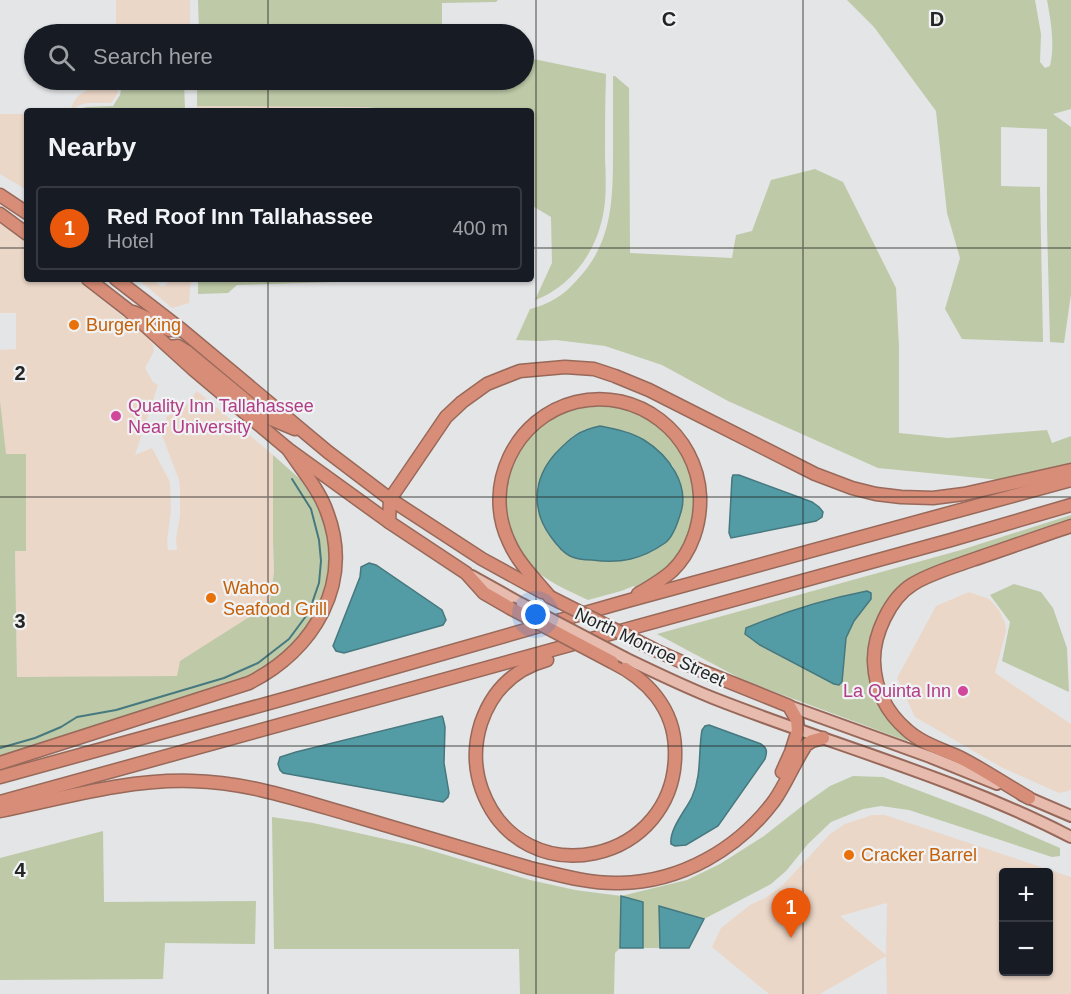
<!DOCTYPE html>
<html lang="en">
<head>
<meta charset="utf-8">
<style>
	:root { --surface:#171b24; --page:#20242c; --text:#f1f3f6; --muted:#9ea1a6; --line:#363941; --accent:#ea580c }
	body { margin:0; font-family:Arial,sans-serif; background:var(--page); color:var(--text) }
	.controls { position:absolute; right:18px; bottom:18px; display:grid; overflow:hidden; border-radius:6px; box-shadow:0 2px 4px #0004 }
	.controls button { width:54px; height:54px; display:grid; place-items:center; padding:0; border:0; border-bottom:2px solid var(--line); background:var(--surface); color:var(--text); font:30px sans-serif }
	.you { position:absolute; left:536px; top:615px; width:21px; height:21px; margin:-15px; border:4px solid #fff; border-radius:50%; background:#1a73e8; box-shadow:0 0 0 9px #1a73e833 }
	.badge { display:grid; place-items:center; width:39px; height:39px; border-radius:50%; background:var(--accent); color:#fff; font-size:20px; font-weight:700 }
	.pin { position:absolute; translate:-50% -50px; filter:drop-shadow(0 2px 3px #0008) }
	.pin::after { content:''; position:absolute; top:32px; width:21px; height:18px; background:inherit; clip-path:polygon(0 0,100% 0,50% 100%) }
	.list { margin:0; padding:0; list-style:none }
	h2 { display:flex; justify-content:space-between; align-items:center; height:78px; margin:0; padding:0 24px; font-size:26px }
	h2 small { font-size:20px; font-weight:400; color:var(--muted) }
	.list li { display:grid; grid-template-columns:39px 1fr auto; gap:18px; align-items:center; box-sizing:border-box; height:84px; margin:0 12px 12px; padding:0 12px; border:2px solid var(--line); border-radius:6px }
	.list b { display:block; font-size:22px; white-space:nowrap }
	.list p { margin:0; font-size:20px; white-space:nowrap; color:var(--muted) }
	.list em { font-size:20px; font-style:normal; color:var(--muted) }
	.icon { flex:none; width:33px; height:33px; fill:none; stroke:currentColor; stroke-width:2; stroke-linecap:round; stroke-linejoin:round }
	.map { position:relative; flex:none; width:1071px; height:994px; overflow:hidden }
	.search { position:absolute; background:var(--surface); box-shadow:0 2px 4px #0004; left:24px; top:24px; width:510px; height:66px; display:flex; align-items:center; gap:15px; box-sizing:border-box; padding:0 21px; border-radius:33px; color:var(--muted); font-size:22px }
	.panel { position:absolute; background:var(--surface); box-shadow:0 2px 4px #0004; left:24px; top:108px; width:510px; height:174px; border-radius:6px }
	.map>svg:first-child { display:block }
	.commercial { fill:#ebd7c8; fill-rule:evenodd }
	.green { fill:#bdc9a7; fill-rule:evenodd }
	.water { fill:#549ca5; stroke:#46787f; stroke-width:1.5 }
	.lines { fill:none; stroke-linecap:round; stroke-linejoin:round }
	.stream { stroke:#46787f; stroke-width:2 }
	.primary-casing { stroke:#98695a; stroke-width:14 }
	.highway-casing { stroke:#98695a; stroke-width:15 }
	.primary { stroke:#e7bbad; stroke-width:10 }
	.highway { stroke:#d78d77; stroke-width:12 }
	.primary-bridge-casing { stroke:#98695a; stroke-width:14; stroke-linecap:butt }
	.highway-bridge-casing { stroke:#98695a; stroke-width:15; stroke-linecap:butt }
	.primary-bridge { stroke:#e7bbad; stroke-width:10 }
	.highway-bridge { stroke:#d78d77; stroke-width:12 }
	.grid { fill:none; stroke:#242525; stroke-width:1.5; stroke-opacity:0.55 }
	.food-dot { fill:#e8710a; stroke:#f1f2f3; stroke-width:2 }
	.hotel-dot { fill:#d1479c; stroke:#f1f2f3; stroke-width:2 }
	.labels { text-anchor:middle; stroke-width:4.5; stroke-linejoin:round; paint-order:stroke }
	.food-label { font-size:18px; fill:#c56008; stroke:#f1f2f3; text-anchor:start }
	.hotel-label { font-size:18px; fill:#b23c85; stroke:#f1f2f3; text-anchor:start }
	.street-label { font-size:18px; fill:#242525; stroke:#f1f2f3 }
	.grid-label { font-size:20px; text-anchor:middle; font-weight:bold; fill:#242525; stroke:#f1f2f3; stroke-width:4.5; stroke-linejoin:round; paint-order:stroke }
</style>
</head>
<body>
<div class="map">
<svg width="1071" height="994" viewBox="0 0 1071 994">
	<rect width="100%" height="100%" fill="#e4e5e6"/>
	<!-- commercial -->
	<g class="commercial">
		<rect x="116" y="0" width="74" height="34"/>
		<polygon points="82,80 120,80 120,81 117,94 111,103 87,103 77,106 73,111 70,111 73,103 78,96 91,88 88,81 74,89"/>
		<polygon points="207,105 366,107 402,111 197,111 197,106"/>
		<polygon points="0,114 27,114 27,190 0,174"/>
		<polygon points="0,223 27,242 27,279 76,279 126,319 149,339 153,345 154,351 145,368 153,382 158,385 135,455 152,448 170,482 171,510 167,541 168,550 177,550 176,538 180,516 180,489 179,480 162,435 167,416 182,411 197,391 273,455 273,541 274,572 270,601 177,676 17,678 15,551 26,550 26,455 0,454 0,350 16,349 16,313 0,313"/>
		<polygon points="138,279 152,279 161,286 165,286 171,279 191,279 189,303 172,308"/>
		<polygon points="969,592 989,599 999,610 1005,623 1006,631 995,673 1071,724 1071,789 1069,791 1059,793 1001,767 915,717 897,678 936,606"/>
		<path d="M872 815H885L1071 877V994H887L886 956 820 994H769L712 947 721 928 750 905 765 898 781 887 830 834 845 824ZM1004 872H1048V972H1004ZM886 903 887 904 886 955 840 916Z"/>
	</g>
	<!-- green -->
	<g class="green">
		<polygon points="198,0 498,0 496,2 442,3 442,34 199,34"/>
		<path d="M847 0H1035L1041 34 1040 62 1045 68 1050 66C1055 45 1051 21 1047 0H1071V109L1053 114 1071 127V294L1064 343 1050 342 1047 224V129L1001 127V186L1040 187 1043 342 962 339 945 309 960 258 947 213 936 111 874 27Z"/>
		<path d="M524 57 606 74C605 102 605 130 605 158 606 181 607 205 600 227 591 259 566 289 535 300L552 263 551 217 531 205V111H402L366 107 197 106V80H524Z"/>
		<path d="M613 76H615L629 88 630 253 732 258 736 235 752 231 771 180 815 169 843 182 896 288 899 347V433L948 438 1047 430 1052 443 1071 436V465L1000 480 878 468 728 401 662 365 605 346 556 340 541 341 516 340 530 309C550 304 564 295 577 280 613 242 613 199 613 150 613 125 613 100 613 76Z"/>
		<polygon points="123,80 184,80 185,111 77,111 78,109 87,107 113,106 120,95"/>
		<polygon points="198,279 430,279 237,285 228,293 198,294"/>
		<polygon points="0,401 6,454 26,454 26,551 15,551 17,677 177,676 180,661 254,614 270,601 274,572 273,541 273,455 300,479 312,497 316,495 331,538 328,590 302,639 260,674 0,760"/>
		<path d="M607 404 634 410 667 429 690 463 697 510 684 548 669 567 646 585 636 588 634 586 621 591 588 600C567 590 545 581 529 564 499 531 497 475 525 440 528 436 532 434 536 431 541 426 547 419 554 416 572 407 588 406 607 404ZM600 426 627 432 654 448 673 466 681 486 613 562 581 559 569 556 558 547 548 533 537 509V487L548 462 573 436 585 429Z"/>
		<path d="M1071 515V523L968 559 887 603 875 624 869 651 902 732 908 739 907 741 745 681 657 634 961 550ZM867 591 862 610 854 621 846 638 842 682 838 685 834 684 760 645 749 638 769 619 849 595Z"/>
		<polygon points="1014,584 1041,592 1053,608 1067,648 1069,692 1002,661 1010,622 990,595"/>
		<polygon points="853,776 883,777 986,816 1060,848 1060,856 1052,857 909,810 881,806 863,809 831,822 808,844 786,871 771,884 704,919 659,907 660,948 643,948 643,902 622,896 620,948 615,953 614,994 520,994 519,949 274,949 272,817 313,823 416,846 530,880 575,890 621,896 687,880 720,864 764,836 806,803 830,786"/>
		<polygon points="103,831 104,902 256,901 255,944 165,943 163,979 0,980 0,858"/>
	</g>
	<!-- water -->
	<g class="water">
		<path d="M600 426C615 429 631 432 644 440 668 455 691 485 680 515 677 525 673 537 665 543 642 559 621 564 592 560 585 560 576 559 570 556 562 552 556 544 551 537 531 510 533 479 555 454 570 438 579 430 600 426Z"/>
		<polygon points="733,475 739,475 812,502 819,507 823,512 822,517 816,521 731,538 729,533 732,478"/>
		<polygon points="369,563 376,565 442,610 446,620 443,625 344,653 336,651 333,646 360,577 361,567"/>
		<path d="M867 591 871 593V599L854 621 846 638 842 682 839 685 834 684 760 645 745 634 746 628C784 612 826 599 867 591Z"/>
		<polygon points="442,716 443,718 445,727 444,763 449,793 448,797 443,802 283,773 280,770 278,764 280,757 296,752"/>
		<path d="M709 725 761 744C768 749 767 752 765 759L718 826 686 845 675 846 671 844C669 829 686 810 692 797 702 775 698 753 702 730L705 726Z"/>
		<polygon points="621,896 643,902 643,948 620,948"/>
		<polygon points="659,906 704,919 689,948 660,948"/>
	</g>
	<g class="lines">
		<!-- stream -->
		<polyline class="stream" points="0,748 35,738 61,727 77,717 116,710 224,678 258,663 289,639 309,612 319,583 321,561 319,540 311,509 292,479"/>
		<defs>
			<g id="primary">
				<polyline points="472,576 522,604"/>
				<path d="M625 658C654 672 683 686 713 698 832 745 957 778 1071 837"/>
				<polyline points="789,706 930,757 997,784"/>
				<polyline points="1022,795 1071,816"/>
			</g>
			<g id="highway">
				<polyline points="0,195 27,213"/>
				<polyline points="0,214 27,234"/>
				<polyline points="88,279 128,310 194,370 288,449 389,522 466,573 484,593 510,608"/>
				<polyline points="116,279 182,330 328,452 390,499 482,559 542,592"/>
				<polyline points="133,312 156,322 169,330 181,330"/>
				<polyline points="169,347 178,346 186,351 266,417 295,429"/>
				<polyline points="389,522 390,499 399,486 446,417 462,402 487,384 502,378 520,371 565,367 594,369 615,376 649,390 815,474 852,488 876,494 901,497 933,498 964,494 1071,470"/>
				<path d="M550 597C536 580 518 563 509 542 482 486 515 417 576 402 638 387 697 434 700 496 701 523 692 552 672 571 662 580 650 587 638 594"/>
				<polyline points="655,650 702,671 789,706 797,720 798,730 791,752 782,772"/>
				<path d="M547 660C514 669 492 691 481 723 474 745 474 768 482 790 522 898 679 864 675 749 674 708 647 679 612 662"/>
				<path d="M0 763 249 683C314 650 354 584 327 512 319 489 301 469 288 449"/>
				<polyline points="0,777 291,697 627,601 1071,480"/>
				<path d="M1029 798C1006 785 983 769 959 757 941 749 921 743 907 730 886 712 875 689 874 662 873 635 890 598 913 584 931 573 953 567 972 560 1005 549 1038 537 1071 526"/>
				<polyline points="0,802 951,540 1071,505"/>
				<path d="M0 811C63 798 127 779 192 781 247 782 299 800 351 815 411 833 470 850 530 868 559 875 590 884 620 883 681 882 738 849 774 801 786 784 794 763 806 745L812 741 823 738"/>
			</g>
		</defs>
		<!-- primary casing -->
		<use href="#primary" class="primary-casing"/>
		<!-- highway casing -->
		<use href="#highway" class="highway-casing"/>
		<!-- primary -->
		<use href="#primary" class="primary"/>
		<!-- highway -->
		<use href="#highway" class="highway"/>
		<defs>
			<polyline id="primary-bridge" points="522,604 625,658"/>
			<g id="highway-bridge">
				<polyline points="550,597 655,650"/>
				<polyline points="510,608 612,662"/>
			</g>
		</defs>
		<!-- primary-bridge casing -->
		<use href="#primary-bridge" class="primary-bridge-casing"/>
		<!-- highway-bridge casing -->
		<use href="#highway-bridge" class="highway-bridge-casing"/>
		<!-- primary-bridge -->
		<use href="#primary-bridge" class="primary-bridge"/>
		<!-- highway-bridge -->
		<use href="#highway-bridge" class="highway-bridge"/>
	</g>
	<!-- grid -->
	<path class="grid" d="M268 0V34M536 0V994M803 0V994M268 80V111M0 248H27M531 248H1071M268 279V994M0 497H1071M0 746H1071"/>
	<!-- markers -->
	<g class="food-dot">
		<circle cx="74" cy="325" r="6"/>
		<circle cx="211" cy="598" r="6"/>
		<circle cx="849" cy="855" r="6"/>
	</g>
	<g class="hotel-dot">
		<circle cx="116" cy="416" r="6"/>
		<circle cx="963" cy="691" r="6"/>
	</g>
	<g class="labels">
		<!-- food labels -->
		<g class="food-label">
			<text x="86" y="331">Burger King</text>
			<text x="223" y="594">Wahoo<tspan x="223" dy="21">Seafood Grill</tspan></text>
			<text x="861" y="861">Cracker Barrel</text>
		</g>
		<!-- hotel labels -->
		<g class="hotel-label">
			<text x="128" y="412">Quality Inn Tallahassee<tspan x="128" dy="21">Near University</tspan></text>
			<text x="951" y="697" text-anchor="end">La Quinta Inn</text>
		</g>
		<!-- street labels -->
		<g class="street-label">
			<text transform="translate(650 647) rotate(25)" y="6">North Monroe Street</text>
		</g>
	</g>
	<g class="grid-label">
		<text x="669" y="26">C</text>
		<text x="937" y="26">D</text>
		<text x="20" y="380">2</text>
		<text x="20" y="628">3</text>
		<text x="20" y="877">4</text>
	</g>
</svg>
<div class="controls">
<button>+</button>
<button>−</button>
</div>
<div class="you"></div>
<div class="pin badge" style="left:791px;top:938px">1</div>
<div class="search"><svg class="icon" aria-label="search" viewBox="0 0 24 24"><circle cx="10" cy="10" r="6"/><path d="M15 15l6 6"/></svg>Search here</div>
<section class="panel">
<h2>Nearby<small></small></h2>
<ul class="list">
<li><span class="badge">1</span><div><b>Red Roof Inn Tallahassee</b><p>Hotel</p></div><em>400 m</em></li>
</ul>
</section>
</div>
</body>
</html>
